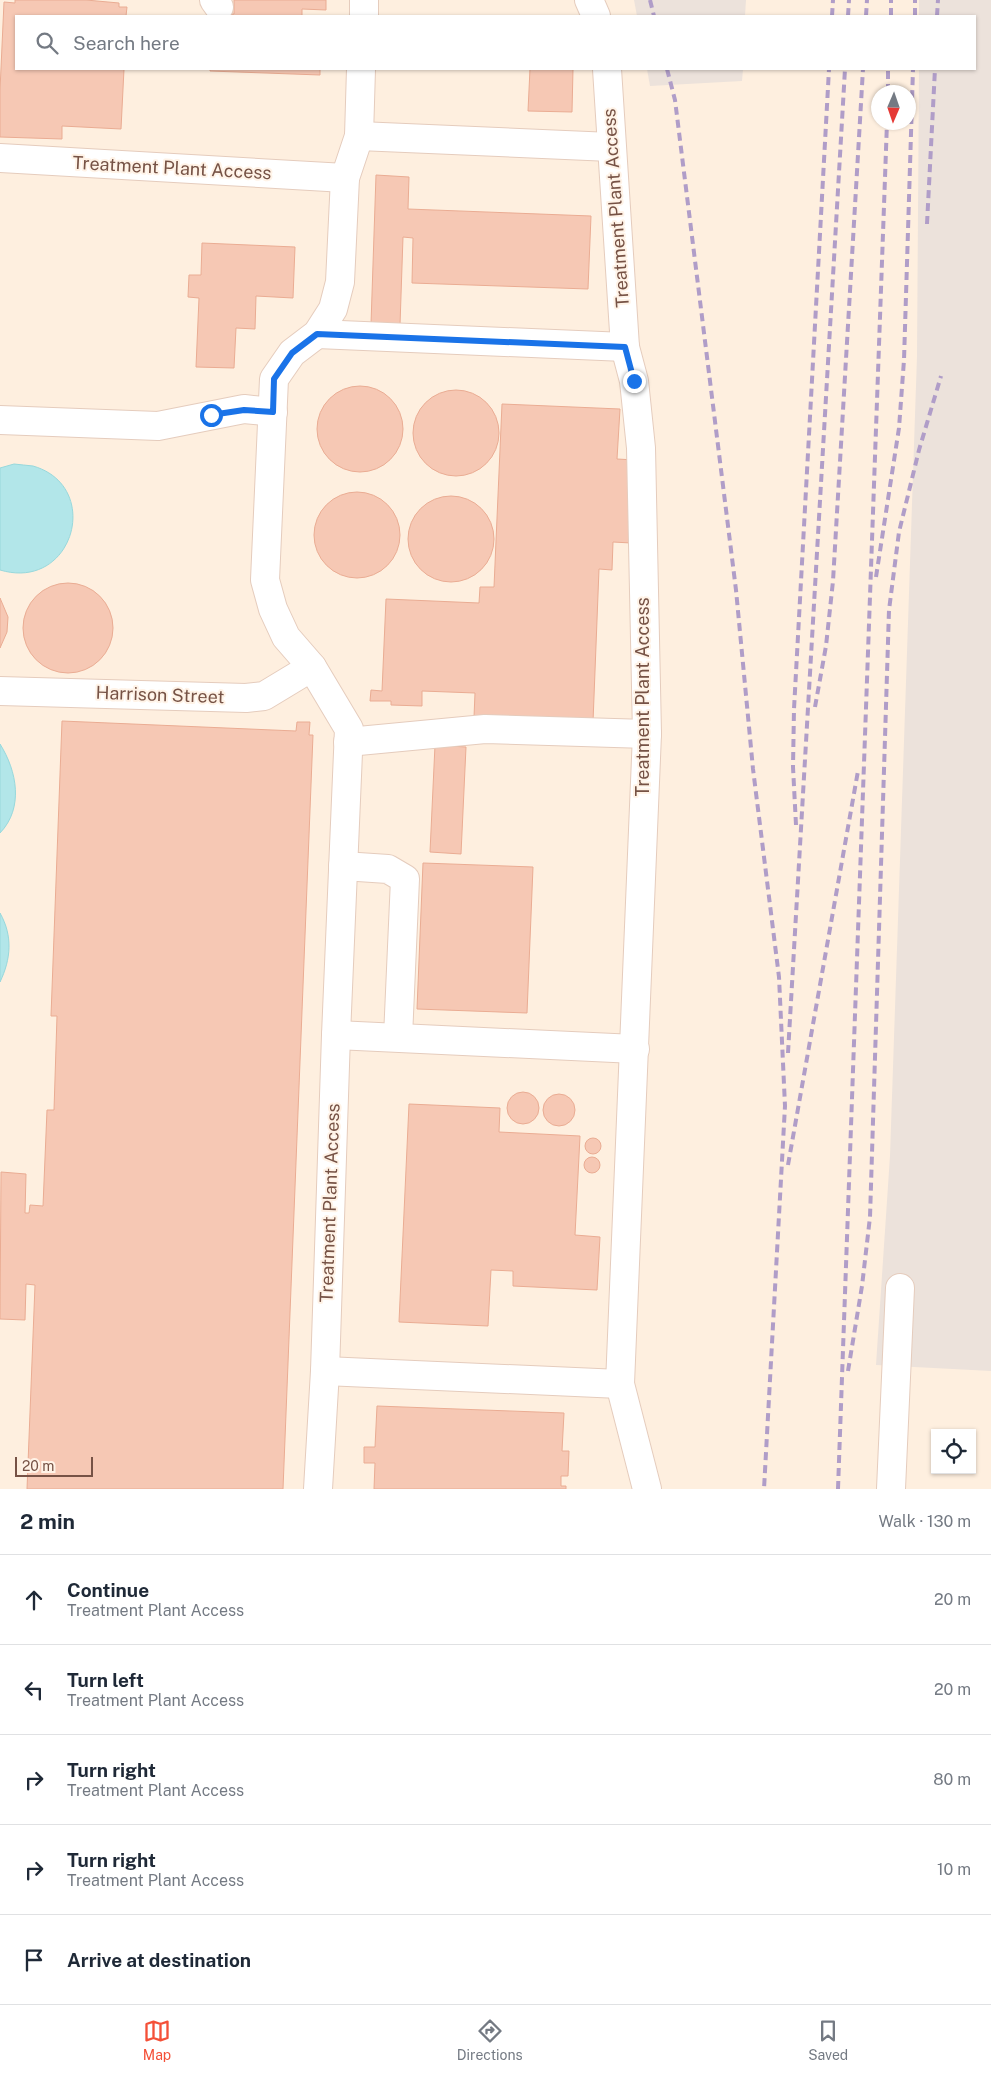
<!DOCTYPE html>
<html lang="en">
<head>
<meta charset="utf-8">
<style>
	:root { --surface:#fff; --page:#f6f6f7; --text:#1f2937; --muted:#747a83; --line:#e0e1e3; --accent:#f45038 }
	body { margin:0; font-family:"Public Sans",sans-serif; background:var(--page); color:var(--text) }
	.controls { position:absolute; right:15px; bottom:15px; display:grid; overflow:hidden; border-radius:0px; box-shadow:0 1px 4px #0004 }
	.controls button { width:45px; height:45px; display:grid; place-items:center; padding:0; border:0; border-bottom:1px solid var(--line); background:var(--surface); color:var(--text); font:25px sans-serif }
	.compass { position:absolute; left:871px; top:85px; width:45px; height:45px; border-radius:50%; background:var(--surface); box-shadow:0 1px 4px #0004; rotate:182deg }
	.scale { position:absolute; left:15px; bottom:12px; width:78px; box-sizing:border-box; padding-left:5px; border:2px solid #765245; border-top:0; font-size:14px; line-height:18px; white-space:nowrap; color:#765245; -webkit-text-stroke:4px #fff3e7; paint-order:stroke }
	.stop { position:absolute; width:15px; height:15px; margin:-11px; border:4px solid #1a73e8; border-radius:50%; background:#fff }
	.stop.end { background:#1a73e8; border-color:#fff; box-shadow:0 1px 5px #0008 }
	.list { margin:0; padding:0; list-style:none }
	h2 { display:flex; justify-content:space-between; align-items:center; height:65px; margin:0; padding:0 20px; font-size:21px }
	h2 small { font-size:16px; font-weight:400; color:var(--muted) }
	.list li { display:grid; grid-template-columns:32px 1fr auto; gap:15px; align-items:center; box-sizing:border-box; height:90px; padding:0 20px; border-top:1px solid var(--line) }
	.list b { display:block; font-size:19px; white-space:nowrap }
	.list p { margin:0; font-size:16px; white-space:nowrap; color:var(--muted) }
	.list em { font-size:16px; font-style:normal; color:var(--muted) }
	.icon { flex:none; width:28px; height:28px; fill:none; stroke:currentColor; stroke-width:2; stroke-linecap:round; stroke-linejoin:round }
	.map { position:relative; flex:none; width:991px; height:1489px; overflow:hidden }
	.search { position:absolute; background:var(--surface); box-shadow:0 1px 4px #0004; left:15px; right:15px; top:15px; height:55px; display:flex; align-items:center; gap:12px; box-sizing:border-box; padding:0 18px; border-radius:0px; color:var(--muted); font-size:19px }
	.sheet { height:515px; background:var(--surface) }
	nav { display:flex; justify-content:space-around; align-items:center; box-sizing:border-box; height:70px; border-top:1px solid var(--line); background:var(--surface); font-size:14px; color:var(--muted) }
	nav a { display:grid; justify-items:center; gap:2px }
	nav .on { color:var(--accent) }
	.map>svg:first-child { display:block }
	.industrial { fill:#ece2db }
	.water { fill:#b2e6e9; stroke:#97d8dc }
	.building { fill:#f6c8b4; stroke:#eaac93 }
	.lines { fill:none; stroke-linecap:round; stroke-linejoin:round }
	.minor-casing { stroke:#e5ccbd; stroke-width:30 }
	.minor { stroke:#fff; stroke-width:28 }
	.rail { stroke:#b09dc8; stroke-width:4; stroke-dasharray:8 5; stroke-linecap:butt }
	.route { stroke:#1a73e8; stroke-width:6 }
	.labels { text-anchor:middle; stroke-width:4; stroke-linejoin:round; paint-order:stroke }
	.street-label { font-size:18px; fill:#765245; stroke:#fff3e7 }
</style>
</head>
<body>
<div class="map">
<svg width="991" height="1489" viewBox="0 0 991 1489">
	<rect width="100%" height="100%" fill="#feefdf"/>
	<!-- industrial -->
	<g class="industrial">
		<polygon points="634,0 746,0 745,16 637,16"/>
		<polygon points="919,0 991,0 991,1371 876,1365 890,1156 917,356 919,69 975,69 975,16 919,16"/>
		<polygon points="647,69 743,69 742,81 650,86"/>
	</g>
	<!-- water -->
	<g class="water">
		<path d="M14 464C20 465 27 465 33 466 103 486 74 592 0 570V468Z"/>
		<path d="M0 744C17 771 24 808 0 833Z"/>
		<path d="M0 913C13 936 11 959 0 982Z"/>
	</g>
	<!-- building -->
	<g class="building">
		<polygon points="15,0 86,0 119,3 119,7 127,7 126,16 16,16 16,69 124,69 121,129 62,126 62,139 0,137 0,90 4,2 15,3"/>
		<polygon points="234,0 326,0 326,10 302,9 302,16 212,16 212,14 234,14"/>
		<polygon points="210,69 320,69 320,75 210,71"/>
		<polygon points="530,69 573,69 572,112 528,111"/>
		<polygon points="376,175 409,177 408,209 591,216 588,289 412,283 413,238 403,237 400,325 371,324"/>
		<polygon points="202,243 295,247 293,298 256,296 255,329 236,328 234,368 196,367 199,298 188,297 189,275 201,275"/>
		<circle cx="360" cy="429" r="43"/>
		<circle cx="456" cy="433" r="43"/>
		<polygon points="502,404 620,409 617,459 635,460 631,543 613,542 612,570 599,569 593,722 474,717 475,693 422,691 422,706 391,705 391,701 370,701 371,690 382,691 386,599 479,603 480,587 494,587"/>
		<circle cx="357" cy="535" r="43"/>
		<circle cx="451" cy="539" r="43"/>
		<circle cx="68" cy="628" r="45"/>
		<polygon points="0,598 8,617 7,632 0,648"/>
		<polygon points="62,721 296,731 297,722 310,722 309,735 313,735 283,1489 27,1489 35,1285 26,1284 25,1320 0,1319 1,1172 26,1174 25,1213 29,1213 30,1205 43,1206 47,1110 54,1110 57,1016 51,1016"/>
		<polygon points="435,745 466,747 461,854 430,852"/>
		<polygon points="423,863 533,867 527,1013 417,1009"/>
		<circle cx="523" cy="1108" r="16"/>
		<circle cx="559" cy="1110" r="16"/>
		<polygon points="409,1104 500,1108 499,1132 580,1136 575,1235 600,1237 597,1290 513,1286 513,1271 491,1270 488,1326 399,1322"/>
		<circle cx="593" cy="1146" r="8"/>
		<circle cx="592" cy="1165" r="8"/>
		<polygon points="377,1406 564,1413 562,1451 569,1451 568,1476 561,1476 561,1486 566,1486 566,1489 374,1489 375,1463 364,1463 364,1447 375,1447"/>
	</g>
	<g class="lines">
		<defs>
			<g id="minor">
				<polyline points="214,0 219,7"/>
				<polyline points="589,0 596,16"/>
				<polyline points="364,16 364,0"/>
				<polyline points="607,69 625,347 634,381 641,448 647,734 620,1384 647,1489"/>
				<polyline points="359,136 611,147"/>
				<polyline points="0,158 345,178"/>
				<polyline points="317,334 625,347"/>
				<polyline points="0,420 158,426 244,409 273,412"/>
				<polyline points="0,691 246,698 264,696 312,667"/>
				<polyline points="348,742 485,729 647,734"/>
				<polyline points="343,866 388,869 405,879 398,1037"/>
				<polyline points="336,1035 635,1049"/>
				<polyline points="325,1371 620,1384"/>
				<polyline points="318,1489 325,1371 336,1035 349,729 312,667 286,637 273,609 265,580 274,379 292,353 317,334 333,309 340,282 345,178 359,136 361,69"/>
				<polyline points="891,1489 900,1288"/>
			</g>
		</defs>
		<!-- minor casing -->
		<use href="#minor" class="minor-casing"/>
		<!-- minor -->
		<use href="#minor" class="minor"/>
		<!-- rail -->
		<g class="rail">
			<polyline points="650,0 654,16"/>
			<polyline points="832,16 833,0"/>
			<polyline points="848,16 849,0"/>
			<polyline points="866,16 867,0"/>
			<polyline points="891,16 891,0"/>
			<polyline points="915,16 915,0"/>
			<polyline points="937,16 938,0"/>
			<polyline points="667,69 675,100 736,590 753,769 779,977 785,1106 764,1489"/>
			<polyline points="888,92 888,69"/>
			<polyline points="927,224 935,69"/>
			<polyline points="876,577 899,428 904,360 913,69"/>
			<polyline points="815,707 826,646 833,581 863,69"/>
			<polyline points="796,825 793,767 794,709 829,69"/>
			<polyline points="788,1053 845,69"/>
			<polyline points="788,1165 858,771"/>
			<polyline points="848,1371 862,1286 870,1217 889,610 899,532 919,450 941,376"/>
			<polyline points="838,1489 887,122"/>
		</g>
	</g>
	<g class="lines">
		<!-- route -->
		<polyline class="route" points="211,415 244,410 273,412 274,379 292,353 317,334 625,347 634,381"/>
	</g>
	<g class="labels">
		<!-- street labels -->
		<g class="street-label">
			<text transform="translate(172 168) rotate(3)" y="6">Treatment Plant Access</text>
			<text transform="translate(616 208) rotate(-94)" y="6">Treatment Plant Access</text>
			<text transform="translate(160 695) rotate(2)" y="6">Harrison Street</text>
			<text transform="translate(643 697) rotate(-90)" y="6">Treatment Plant Access</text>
			<text transform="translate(330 1203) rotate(-88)" y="6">Treatment Plant Access</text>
		</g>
	</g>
</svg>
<div class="controls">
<button><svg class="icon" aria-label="locate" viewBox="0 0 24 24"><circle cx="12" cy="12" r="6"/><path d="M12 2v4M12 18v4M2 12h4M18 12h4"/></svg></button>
</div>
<svg class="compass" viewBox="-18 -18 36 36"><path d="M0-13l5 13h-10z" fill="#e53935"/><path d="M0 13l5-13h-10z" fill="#747a83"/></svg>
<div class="scale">20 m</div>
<div class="stop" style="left:211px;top:415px"></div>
<div class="stop end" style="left:634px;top:381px"></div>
<div class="search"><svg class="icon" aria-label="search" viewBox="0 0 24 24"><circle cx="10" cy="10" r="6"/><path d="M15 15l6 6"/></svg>Search here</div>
</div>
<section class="sheet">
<h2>2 min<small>Walk · 130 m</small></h2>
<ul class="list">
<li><svg class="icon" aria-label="ahead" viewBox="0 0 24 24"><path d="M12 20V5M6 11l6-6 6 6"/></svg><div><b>Continue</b><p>Treatment Plant Access</p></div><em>20 m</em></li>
<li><svg class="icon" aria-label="left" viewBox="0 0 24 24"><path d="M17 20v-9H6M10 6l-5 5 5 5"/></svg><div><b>Turn left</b><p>Treatment Plant Access</p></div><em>20 m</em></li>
<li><svg class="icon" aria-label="right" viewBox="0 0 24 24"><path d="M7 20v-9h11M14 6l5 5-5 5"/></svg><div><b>Turn right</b><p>Treatment Plant Access</p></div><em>80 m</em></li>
<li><svg class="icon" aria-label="right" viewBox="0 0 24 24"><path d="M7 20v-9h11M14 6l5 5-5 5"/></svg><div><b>Turn right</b><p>Treatment Plant Access</p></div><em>10 m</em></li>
<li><svg class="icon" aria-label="arrive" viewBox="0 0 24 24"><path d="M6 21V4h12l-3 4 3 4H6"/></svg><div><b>Arrive at destination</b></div></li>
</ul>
</section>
<nav>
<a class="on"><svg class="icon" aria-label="map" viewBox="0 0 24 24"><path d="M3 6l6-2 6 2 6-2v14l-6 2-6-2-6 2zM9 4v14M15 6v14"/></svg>Map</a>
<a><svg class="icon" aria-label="directions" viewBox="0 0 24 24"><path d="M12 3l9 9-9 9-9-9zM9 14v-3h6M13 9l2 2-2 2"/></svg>Directions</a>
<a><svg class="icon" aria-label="saved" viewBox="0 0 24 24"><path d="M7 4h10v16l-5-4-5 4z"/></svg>Saved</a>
</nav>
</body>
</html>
